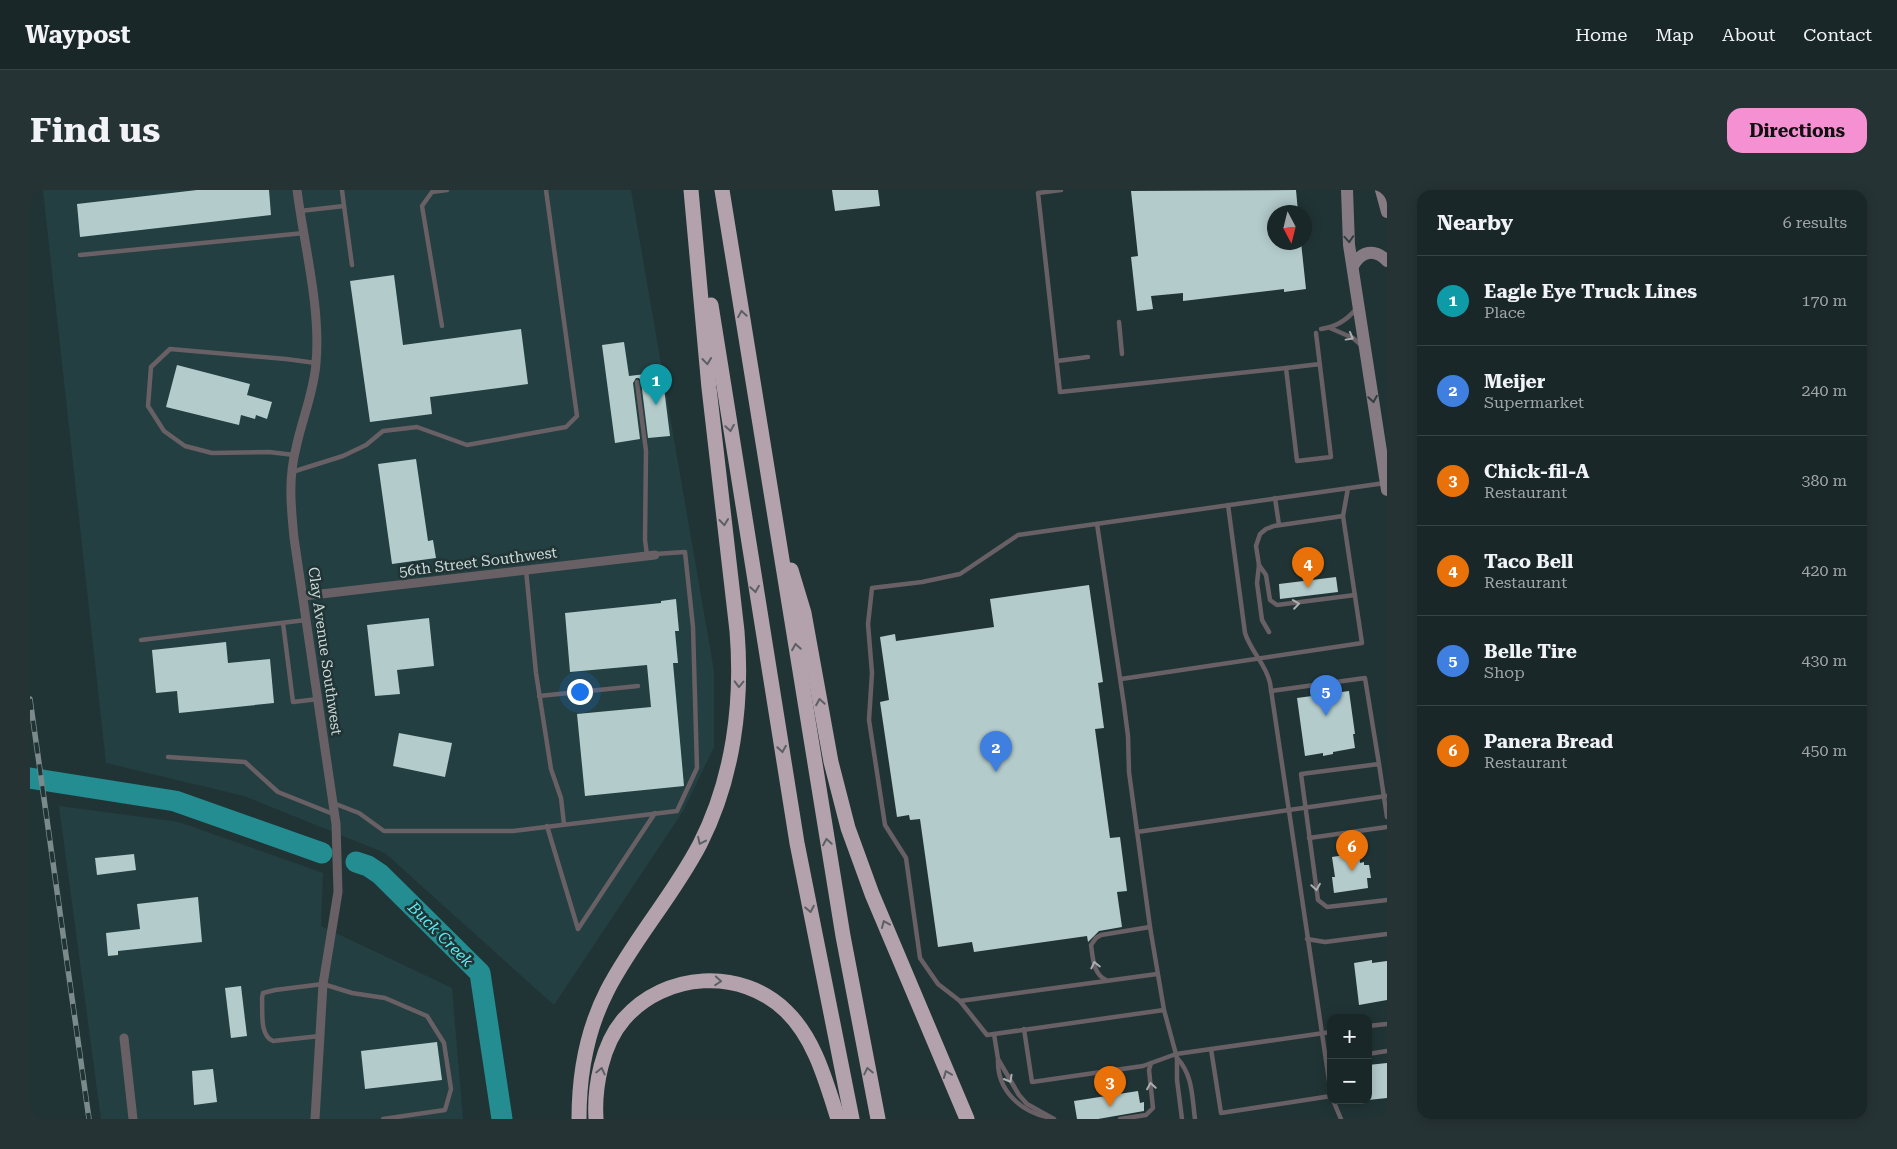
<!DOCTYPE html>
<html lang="en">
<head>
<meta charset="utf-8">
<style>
	:root { --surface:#192728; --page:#263334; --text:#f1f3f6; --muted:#9fa5a8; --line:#374445; --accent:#f591d3 }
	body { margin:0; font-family:"Roboto Serif",serif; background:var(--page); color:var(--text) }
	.controls { position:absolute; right:15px; bottom:15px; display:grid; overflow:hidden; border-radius:10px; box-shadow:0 2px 12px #0003 }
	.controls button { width:45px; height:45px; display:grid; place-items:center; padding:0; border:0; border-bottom:1px solid var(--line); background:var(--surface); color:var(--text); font:25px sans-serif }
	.compass { position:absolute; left:1237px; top:15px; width:45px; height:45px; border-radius:50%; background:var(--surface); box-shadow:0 2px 12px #0003; rotate:173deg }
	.you { position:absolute; left:549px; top:501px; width:18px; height:18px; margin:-12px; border:4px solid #fff; border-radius:50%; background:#1a73e8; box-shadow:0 0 0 8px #1a73e833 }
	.badge { display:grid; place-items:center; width:32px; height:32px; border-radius:50%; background:var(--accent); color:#fff; font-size:16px; font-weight:700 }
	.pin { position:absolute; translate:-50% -41px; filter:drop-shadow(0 1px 2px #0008) }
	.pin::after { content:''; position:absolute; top:26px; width:18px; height:15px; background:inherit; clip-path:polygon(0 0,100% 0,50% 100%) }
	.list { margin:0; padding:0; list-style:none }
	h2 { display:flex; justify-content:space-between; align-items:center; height:65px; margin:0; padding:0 20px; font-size:21px }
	h2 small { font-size:16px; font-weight:400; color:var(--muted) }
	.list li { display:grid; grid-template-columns:32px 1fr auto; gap:15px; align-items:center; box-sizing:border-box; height:90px; padding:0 20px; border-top:1px solid var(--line) }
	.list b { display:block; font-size:19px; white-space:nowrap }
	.list p { margin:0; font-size:16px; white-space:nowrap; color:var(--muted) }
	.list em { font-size:16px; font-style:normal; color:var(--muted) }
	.map { position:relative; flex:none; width:1357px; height:929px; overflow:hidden; border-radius:15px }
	header { display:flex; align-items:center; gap:30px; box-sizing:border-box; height:70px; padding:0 25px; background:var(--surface); border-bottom:1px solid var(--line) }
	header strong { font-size:24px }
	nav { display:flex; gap:28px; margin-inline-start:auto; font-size:18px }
	.intro { display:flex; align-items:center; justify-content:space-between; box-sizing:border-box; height:120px; padding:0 30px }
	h1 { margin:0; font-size:35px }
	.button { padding:12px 22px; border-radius:15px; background:var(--accent); color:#111; font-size:18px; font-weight:700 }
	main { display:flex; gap:30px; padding:0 30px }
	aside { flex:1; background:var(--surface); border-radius:15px; box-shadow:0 2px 12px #0003 }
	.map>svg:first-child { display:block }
	.built { fill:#233f41 }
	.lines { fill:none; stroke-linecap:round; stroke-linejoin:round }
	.river { stroke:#238d91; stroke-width:21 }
	.building { fill:#b4cbcb }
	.service { stroke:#686065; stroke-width:4.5 }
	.minor { stroke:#686065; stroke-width:9 }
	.secondary { stroke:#867b82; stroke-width:12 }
	.motorway { stroke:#b3a2ac; stroke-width:15 }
	.rail-casing { stroke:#7b8a8a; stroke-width:5.5 }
	.rail { stroke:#213435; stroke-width:4; stroke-dasharray:11; stroke-linecap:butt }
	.oneway { stroke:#303f41 }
	.oneway2 { stroke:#5b6065 }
	.oneway3 { stroke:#aaaeb0 }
	.labels { text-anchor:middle; stroke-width:5; stroke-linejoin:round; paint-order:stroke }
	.street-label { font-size:15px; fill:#cdd8d8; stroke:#213435 }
	.water-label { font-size:16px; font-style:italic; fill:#5cebf1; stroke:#213435 }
</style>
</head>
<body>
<header>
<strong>Waypost</strong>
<nav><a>Home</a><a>Map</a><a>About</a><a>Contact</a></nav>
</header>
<div class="intro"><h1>Find us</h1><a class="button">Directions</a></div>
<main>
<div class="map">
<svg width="1357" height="929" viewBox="0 0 1357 929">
	<rect width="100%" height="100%" fill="#213435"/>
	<!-- built -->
	<g class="built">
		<polygon points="13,0 601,0 684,481 684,557 653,621 524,815 355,663 214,606 76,573"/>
		<polygon points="29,616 149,632 293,683 291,736 422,798 433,929 71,929"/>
	</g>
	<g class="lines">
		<!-- river -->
		<g class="river">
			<polyline points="0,588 145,611 292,663"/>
			<polyline points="326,672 338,676 350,684 450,783 472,929"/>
		</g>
	</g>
	<!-- building -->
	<g class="building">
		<polygon points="167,0 239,0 241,25 50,47 47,14"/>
		<polygon points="802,0 848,0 850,16 805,21"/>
		<polygon points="1266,0 1268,22 1244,22 1244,52 1271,52 1276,99 1254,102 1254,99 1153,111 1153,103 1121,106 1123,119 1107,121 1101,67 1108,66 1101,1"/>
		<polygon points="364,85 373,155 491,139 498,194 400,207 402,224 340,232 320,91"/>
		<polygon points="594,152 599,186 632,182 640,246 618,248 611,191 609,188 606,188 603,193 610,249 585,253 572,155"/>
		<polygon points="147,175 220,194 217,205 242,212 237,229 226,225 225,229 211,225 209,235 136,217"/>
		<polygon points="386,269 398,351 403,350 406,368 362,374 348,274"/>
		<polygon points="1306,387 1308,402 1250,409 1249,394"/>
		<polygon points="1059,395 1073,492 1068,493 1074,538 1065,539 1080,648 1090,647 1097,701 1087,702 1092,737 1069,741 1058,752 1057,746 944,762 942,752 908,757 890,629 880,630 879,625 867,627 850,512 859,510 850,447 865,444 866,451 964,437 960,409"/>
		<polygon points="646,409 649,441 645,441 648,473 643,473 654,596 555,606 547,524 621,517 617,475 540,482 535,423 631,413 631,411"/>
		<polygon points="399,428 404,476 367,480 370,504 345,506 337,435"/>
		<polygon points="196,452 198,473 240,469 244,513 149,523 147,501 126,503 122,460"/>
		<polygon points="1319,501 1325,544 1323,544 1325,558 1303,562 1303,564 1293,566 1293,563 1275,566 1267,508"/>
		<polygon points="369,543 422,553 415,587 363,576"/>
		<polygon points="1329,663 1330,673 1334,672 1334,675 1339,675 1341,688 1337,688 1338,698 1304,703 1302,687 1305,687 1302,667"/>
		<polygon points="104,664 106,680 67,685 65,668"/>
		<polygon points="168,707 172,752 88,761 88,765 78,766 76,743 110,739 107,714"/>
		<polygon points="1342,770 1342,773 1357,771 1357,810 1329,815 1324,773"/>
		<polygon points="211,796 217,846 201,848 195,798"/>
		<polygon points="407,852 412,890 335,899 331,861"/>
		<polygon points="1357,873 1357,908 1338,910 1338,875"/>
		<polygon points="183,879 187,912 164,915 162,881"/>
		<polygon points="1108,901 1110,913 1114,912 1114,921 1068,929 1047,929 1044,911"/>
	</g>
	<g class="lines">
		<!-- service -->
		<g class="service">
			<polyline points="312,0 314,16"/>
			<polyline points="1031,0 1008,3 1030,202 1256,178"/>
			<polyline points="270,21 314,16 322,75"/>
			<polyline points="50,65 274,43"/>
			<polyline points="1089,132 1092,164"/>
			<polyline points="412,136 392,16 402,2 417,0"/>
			<polyline points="1300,138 1323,148 1331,155"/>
			<path d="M1291 139C1306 137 1317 130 1326 119"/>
			<polyline points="1286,143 1301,267 1267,271 1256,178 1290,174"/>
			<polyline points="1027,171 1058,167"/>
			<polyline points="607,192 616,261 615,350 617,365"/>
			<polyline points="264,265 239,262 182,263 155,256 134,241 118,216 121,177 140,159 256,169 286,173"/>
			<polyline points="262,282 313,266 336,255 353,241 387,237 437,255 536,237 547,226 516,0"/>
			<polyline points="1245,308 1249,335"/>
			<path d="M1198 315 1215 443C1221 462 1236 474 1240 493L1301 904"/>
			<polyline points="1313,326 1318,298"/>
			<polyline points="1067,334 1094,515 1098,546 1099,582 1120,737 1134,820 1147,868 1147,890 1152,929"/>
			<polyline points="1229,375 1236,385 1240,410 1247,415 1325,405"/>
			<polyline points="496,380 506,483 521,579 531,608 534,634"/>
			<polyline points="253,433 263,512 288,509"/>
			<polyline points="111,450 276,430"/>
			<polyline points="1091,489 1332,453 1313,326 1244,336 1236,339 1230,344 1226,356 1229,375 1227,393 1232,430 1239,442"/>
			<polyline points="1241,501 1335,488 1349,574"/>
			<polyline points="509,506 608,496"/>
			<polyline points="138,567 215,572 248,602 303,624"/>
			<polyline points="303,613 329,623 354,641 483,641 647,621 667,578 663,437 655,362 625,364"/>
			<polyline points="1357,627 1349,574 1271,584 1288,710 1297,717 1357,710"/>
			<polyline points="517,636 548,739 625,623"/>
			<polyline points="1107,642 1356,606"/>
			<polyline points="1279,648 1357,637"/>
			<polyline points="1277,749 1295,752 1357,744"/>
			<path d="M1076 790C1063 784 1063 768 1061 755L1066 748 1071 745 1120 737"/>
			<polyline points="930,811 1127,784"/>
			<polyline points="1134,820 957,845 930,811 908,794 890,768 876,668 855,635 839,530 842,483 838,434 842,398 892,392 930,384 988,345 1355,293"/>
			<polyline points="1338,836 1357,834"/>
			<polyline points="994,839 1002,892 1113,876 1146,864 1301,842"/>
			<polyline points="964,844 968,869 989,905 997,914 1024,929"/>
			<path d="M290 846 243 851C229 845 233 821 232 808L233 803 245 800 293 794 322 803 355 808 397 826 414 853 421 899 415 920 353 929"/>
			<polyline points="1181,859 1191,923 1301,906"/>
			<polyline points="1338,864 1357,861"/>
			<path d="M1147 868C1163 885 1162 907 1165 929"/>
			<path d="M968 870C967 900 990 921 1017 927"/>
			<polyline points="1303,910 1311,929"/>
			<polyline points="1090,929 1116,925 1123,918 1119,880 1121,873"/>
		</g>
		<!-- minor -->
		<g class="minor">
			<path d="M267 0C274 55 291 118 286 173 284 202 272 229 266 258 258 289 261 317 264 348L306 634 308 702 293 794 285 929"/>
			<polyline points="274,406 625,365"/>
			<polyline points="94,848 103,929"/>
		</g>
		<!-- secondary -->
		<g class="secondary">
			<polyline points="1317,0 1319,55 1357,300"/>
			<polyline points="1351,0 1357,22"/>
			<path d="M1323 76C1331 61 1345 58 1357 71"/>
		</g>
		<!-- motorway -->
		<g class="motorway">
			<polyline points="692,0 813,746 848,929"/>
			<polyline points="681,115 767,653 822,929"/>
			<polyline points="761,380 774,423 801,572 818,638 842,704 937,929"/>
			<path d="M549 929C549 884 556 842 577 801 603 750 643 706 670 654 703 589 713 514 707 441L679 198 661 0"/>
			<path d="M566 929C564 897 572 854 594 829 635 782 711 777 756 821 785 849 796 892 808 929"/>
		</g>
		<defs>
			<polyline id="rail" points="0,509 59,929"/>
		</defs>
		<!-- rail casing -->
		<use href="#rail" class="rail-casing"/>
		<!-- rail -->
		<use href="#rail" class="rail"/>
	</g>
	<!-- one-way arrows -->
	<defs><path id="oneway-chevron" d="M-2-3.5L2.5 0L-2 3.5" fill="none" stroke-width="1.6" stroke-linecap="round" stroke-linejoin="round" transform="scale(1.25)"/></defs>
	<g class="oneway">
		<use href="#oneway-chevron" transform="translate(1319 49) rotate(86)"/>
		<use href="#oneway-chevron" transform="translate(1343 209) rotate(81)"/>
	</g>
	<g class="oneway2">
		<use href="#oneway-chevron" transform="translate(712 124) rotate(-99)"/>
		<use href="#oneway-chevron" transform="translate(677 171) rotate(84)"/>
		<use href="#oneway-chevron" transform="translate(700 238) rotate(81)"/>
		<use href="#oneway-chevron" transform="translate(694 332) rotate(84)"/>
		<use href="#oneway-chevron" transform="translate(725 399) rotate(81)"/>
		<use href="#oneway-chevron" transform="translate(766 457) rotate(-99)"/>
		<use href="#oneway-chevron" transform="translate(709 494) rotate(91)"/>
		<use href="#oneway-chevron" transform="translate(790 512) rotate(-100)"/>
		<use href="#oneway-chevron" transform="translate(752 559) rotate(81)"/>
		<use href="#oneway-chevron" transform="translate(671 651) rotate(115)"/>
		<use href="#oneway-chevron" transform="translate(797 652) rotate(-99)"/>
		<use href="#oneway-chevron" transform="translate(780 719) rotate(79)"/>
		<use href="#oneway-chevron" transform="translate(855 734) rotate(-113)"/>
		<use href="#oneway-chevron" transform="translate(688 791) rotate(4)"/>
		<use href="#oneway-chevron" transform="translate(571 881) rotate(-77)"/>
		<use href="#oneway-chevron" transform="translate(838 881) rotate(-102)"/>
		<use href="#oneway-chevron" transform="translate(917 884) rotate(-112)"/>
	</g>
	<g class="oneway3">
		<use href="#oneway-chevron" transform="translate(1320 147) rotate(29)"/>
		<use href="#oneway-chevron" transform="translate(1266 414) rotate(-8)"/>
		<use href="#oneway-chevron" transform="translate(1286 697) rotate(81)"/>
		<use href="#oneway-chevron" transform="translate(1065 775) rotate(-103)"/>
		<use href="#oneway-chevron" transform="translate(979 889) rotate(60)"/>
		<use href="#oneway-chevron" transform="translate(1121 896) rotate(-99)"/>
	</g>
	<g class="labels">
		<!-- street labels -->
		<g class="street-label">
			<text transform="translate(448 372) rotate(-7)" y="5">56th Street Southwest</text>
			<text transform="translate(295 461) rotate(82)" y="5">Clay Avenue Southwest</text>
		</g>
		<!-- water labels -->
		<g class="water-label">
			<text transform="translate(411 744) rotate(45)" y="6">Buck Creek</text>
		</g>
	</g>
</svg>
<div class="controls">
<button>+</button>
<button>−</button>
</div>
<svg class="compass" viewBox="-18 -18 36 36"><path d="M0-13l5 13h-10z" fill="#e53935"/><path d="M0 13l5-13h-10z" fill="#9fa5a8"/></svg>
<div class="you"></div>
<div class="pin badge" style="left:626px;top:215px;background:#0f9aa8">1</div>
<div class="pin badge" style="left:966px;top:582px;background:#3f7fe0">2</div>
<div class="pin badge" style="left:1080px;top:917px;background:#e8710a">3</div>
<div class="pin badge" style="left:1278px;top:398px;background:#e8710a">4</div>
<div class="pin badge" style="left:1296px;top:526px;background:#3f7fe0">5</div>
<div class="pin badge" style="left:1322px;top:681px;background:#e8710a">6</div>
</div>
<aside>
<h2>Nearby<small>6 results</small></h2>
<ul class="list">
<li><span class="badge" style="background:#0f9aa8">1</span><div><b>Eagle Eye Truck Lines</b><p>Place</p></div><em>170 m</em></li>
<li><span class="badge" style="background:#3f7fe0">2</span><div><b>Meijer</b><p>Supermarket</p></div><em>240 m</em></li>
<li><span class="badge" style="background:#e8710a">3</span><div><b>Chick-fil-A</b><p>Restaurant</p></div><em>380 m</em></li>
<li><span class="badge" style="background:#e8710a">4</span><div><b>Taco Bell</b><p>Restaurant</p></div><em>420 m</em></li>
<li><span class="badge" style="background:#3f7fe0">5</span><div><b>Belle Tire</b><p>Shop</p></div><em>430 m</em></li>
<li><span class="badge" style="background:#e8710a">6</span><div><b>Panera Bread</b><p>Restaurant</p></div><em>450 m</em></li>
</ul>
</aside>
</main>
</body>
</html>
